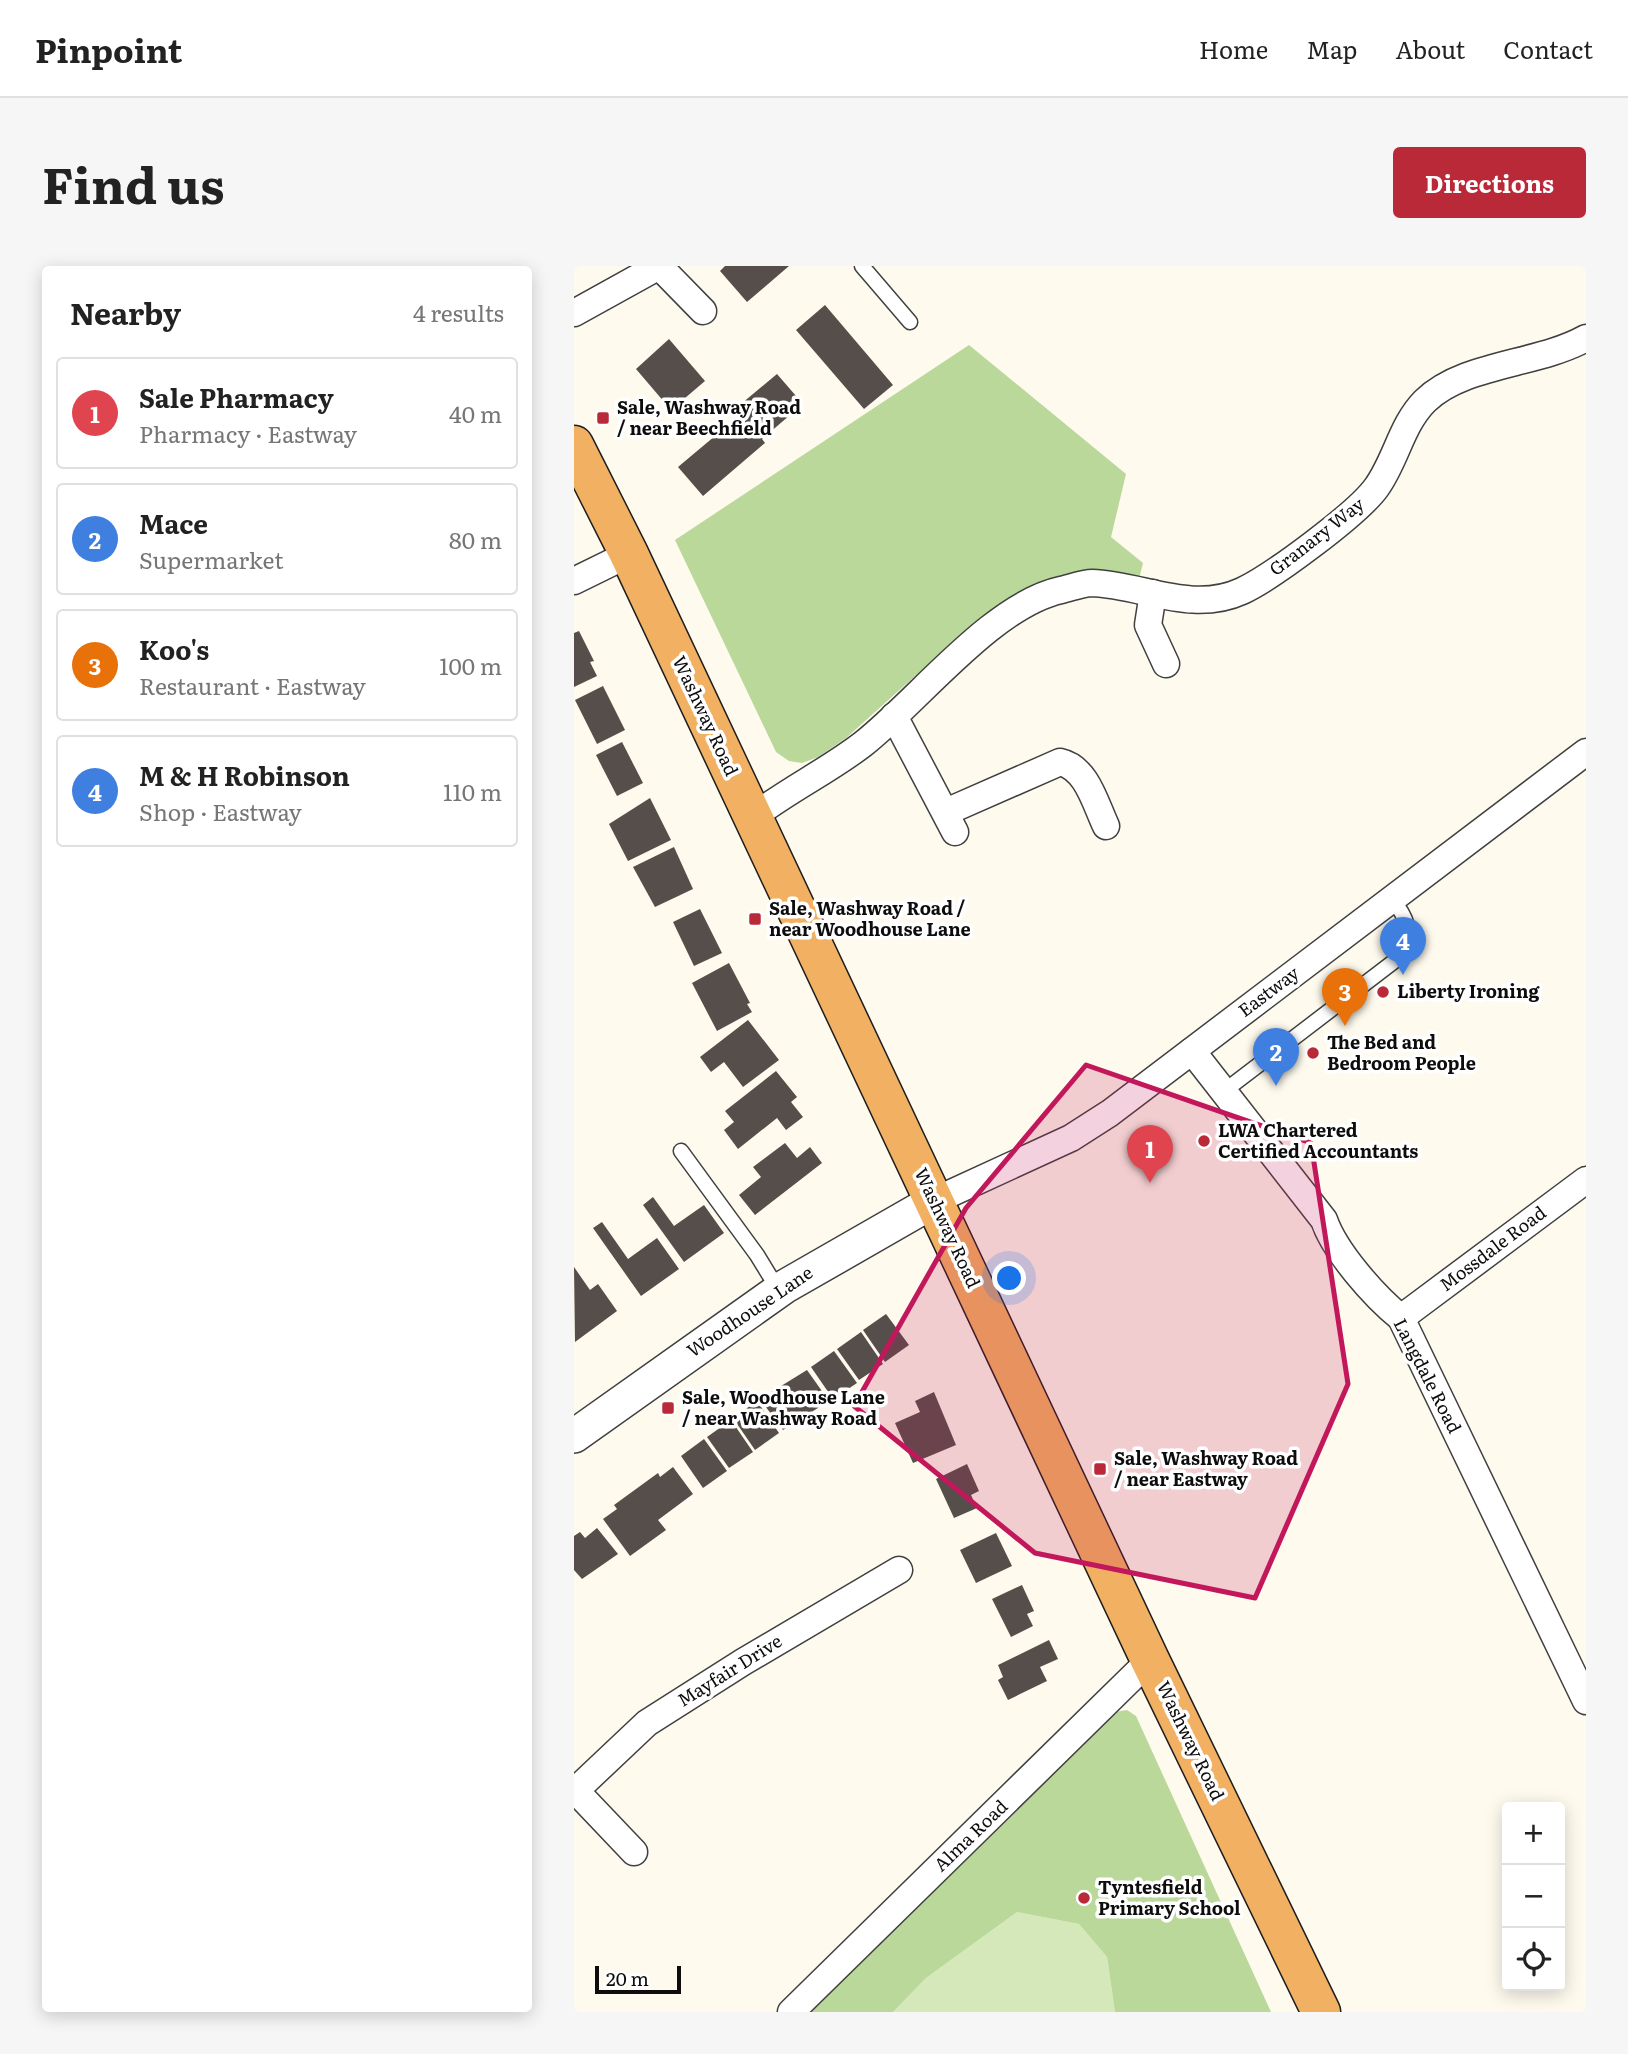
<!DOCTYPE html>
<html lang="en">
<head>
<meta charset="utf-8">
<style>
	:root { --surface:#fff; --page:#f6f6f6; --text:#222; --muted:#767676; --line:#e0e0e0; --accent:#b92938 }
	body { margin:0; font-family:Literata,serif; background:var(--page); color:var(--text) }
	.controls { position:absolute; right:21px; bottom:21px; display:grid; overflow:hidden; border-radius:7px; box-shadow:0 4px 18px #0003 }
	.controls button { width:63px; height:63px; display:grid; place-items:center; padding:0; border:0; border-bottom:2px solid var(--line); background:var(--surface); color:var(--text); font:35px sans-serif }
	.scale { position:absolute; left:21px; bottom:18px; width:86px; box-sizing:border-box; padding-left:7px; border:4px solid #0d0d0d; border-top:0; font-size:19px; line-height:24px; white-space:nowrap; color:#0d0d0d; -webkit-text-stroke:5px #fff; paint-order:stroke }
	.you { position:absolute; left:436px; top:1013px; width:24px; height:24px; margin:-18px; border:5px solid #fff; border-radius:50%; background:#1a73e8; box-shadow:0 0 0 10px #1a73e833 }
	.badge { display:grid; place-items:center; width:46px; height:46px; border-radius:50%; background:var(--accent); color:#fff; font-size:23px; font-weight:700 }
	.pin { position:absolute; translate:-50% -58px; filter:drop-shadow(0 2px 4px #0008) }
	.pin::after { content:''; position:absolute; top:37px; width:24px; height:21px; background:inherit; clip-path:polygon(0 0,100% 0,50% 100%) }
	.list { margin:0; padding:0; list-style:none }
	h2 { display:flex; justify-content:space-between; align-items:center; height:91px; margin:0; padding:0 28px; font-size:30px }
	h2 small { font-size:23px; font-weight:400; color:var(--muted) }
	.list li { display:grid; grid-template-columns:46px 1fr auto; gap:21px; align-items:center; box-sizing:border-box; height:112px; margin:0 14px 14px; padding:0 14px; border:2px solid var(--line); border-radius:7px }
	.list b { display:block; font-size:26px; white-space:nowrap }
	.list p { margin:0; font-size:23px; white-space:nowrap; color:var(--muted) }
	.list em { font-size:23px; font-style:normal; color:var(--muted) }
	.icon { flex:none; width:38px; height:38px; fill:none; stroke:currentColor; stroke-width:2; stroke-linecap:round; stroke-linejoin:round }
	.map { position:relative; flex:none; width:1012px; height:1746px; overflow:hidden; border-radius:7px }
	header { display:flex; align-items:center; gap:42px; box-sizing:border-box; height:98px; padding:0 35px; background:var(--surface); border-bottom:2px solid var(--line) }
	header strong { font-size:33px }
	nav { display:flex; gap:38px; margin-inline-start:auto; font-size:24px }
	.intro { display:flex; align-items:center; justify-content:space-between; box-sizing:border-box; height:168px; padding:0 42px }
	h1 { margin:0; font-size:49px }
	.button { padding:18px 32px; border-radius:7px; background:var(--accent); color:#fff; font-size:24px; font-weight:700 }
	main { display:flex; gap:42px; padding:0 42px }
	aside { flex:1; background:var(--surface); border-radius:7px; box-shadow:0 4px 18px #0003 }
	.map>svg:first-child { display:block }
	.green { fill:#d4e8b9 }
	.forest { fill:#b9d899 }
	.building { fill:#564e4a }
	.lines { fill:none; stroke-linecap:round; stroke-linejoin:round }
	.service-casing { stroke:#404040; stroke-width:17 }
	.minor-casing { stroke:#404040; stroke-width:29 }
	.tertiary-casing { stroke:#404040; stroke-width:36 }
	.trunk-casing { stroke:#1e1e1e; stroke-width:41 }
	.service { stroke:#fff; stroke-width:14 }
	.minor { stroke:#fff; stroke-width:26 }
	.tertiary { stroke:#fff; stroke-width:33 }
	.trunk { stroke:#f2b162; stroke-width:38 }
	.marked { fill:#c2185b; fill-opacity:0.2; stroke:#c2185b; stroke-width:5; stroke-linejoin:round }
	.poi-dot { fill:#b92938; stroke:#fff; stroke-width:2.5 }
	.labels { text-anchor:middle; stroke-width:7; stroke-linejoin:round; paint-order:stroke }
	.poi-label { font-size:18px; font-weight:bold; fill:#0d0d0d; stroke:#fff; text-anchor:start }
	.street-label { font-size:18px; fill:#0d0d0d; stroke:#fff }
</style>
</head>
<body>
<header>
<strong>Pinpoint</strong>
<nav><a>Home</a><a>Map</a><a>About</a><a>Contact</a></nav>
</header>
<div class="intro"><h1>Find us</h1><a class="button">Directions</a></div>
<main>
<aside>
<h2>Nearby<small>4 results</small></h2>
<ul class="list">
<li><span class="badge" style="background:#e0444e">1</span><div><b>Sale Pharmacy</b><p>Pharmacy · Eastway</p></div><em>40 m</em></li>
<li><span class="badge" style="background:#3f7fe0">2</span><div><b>Mace</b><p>Supermarket</p></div><em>80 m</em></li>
<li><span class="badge" style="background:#e8710a">3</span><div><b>Koo's</b><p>Restaurant · Eastway</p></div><em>100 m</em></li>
<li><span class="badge" style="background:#3f7fe0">4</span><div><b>M &amp; H Robinson</b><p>Shop · Eastway</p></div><em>110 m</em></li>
</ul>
</aside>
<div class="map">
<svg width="1012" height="1746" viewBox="0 0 1012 1746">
	<rect width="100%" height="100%" fill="#fefaee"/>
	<!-- green -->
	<polygon class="green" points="443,1646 505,1658 533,1691 541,1746 319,1746 352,1712"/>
	<!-- forest -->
	<g class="forest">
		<polygon points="395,79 552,208 537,271 569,297 564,317 494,308 408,361 341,410 272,472 244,491 228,497 215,495 202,486 101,274"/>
		<polygon points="553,1444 562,1450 697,1746 541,1746 533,1691 505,1658 443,1646 352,1712 319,1746 235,1746 541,1446"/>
	</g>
	<!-- building -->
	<g class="building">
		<polygon points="151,0 215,0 173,36 146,5"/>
		<polygon points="251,39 319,119 290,143 222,64"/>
		<polygon points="95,73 131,115 97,144 62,103"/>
		<polygon points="203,108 229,138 188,173 191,177 129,230 104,201 166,149 161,143"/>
		<polygon points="5,365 20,395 16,396 23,410 0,421 0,367"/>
		<polygon points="29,420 51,464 23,478 1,434"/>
		<polygon points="48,476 69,517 43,530 22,489"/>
		<polygon points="76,532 97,574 54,595 35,558"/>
		<polygon points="100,581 119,623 81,641 59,601"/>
		<polygon points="126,643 148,687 120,700 99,656"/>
		<polygon points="155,697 176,737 173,738 178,746 143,765 118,717"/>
		<polygon points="174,754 205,794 169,821 150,796 137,806 126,791"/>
		<polygon points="202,805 223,831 217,836 229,851 212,864 203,852 164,883 150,864 160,856 151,845"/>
		<polygon points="211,877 223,892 236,881 248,897 181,949 165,929 187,911 179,901"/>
		<polygon points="79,931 100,960 130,939 150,967 110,996 69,939"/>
		<polygon points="28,956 54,993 83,972 105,1003 67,1030 19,962"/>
		<polygon points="0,1001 16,1024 24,1018 43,1045 1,1076"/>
		<polygon points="312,1048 335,1079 311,1096 289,1064"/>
		<polygon points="287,1066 309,1098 285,1114 263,1083"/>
		<polygon points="260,1085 283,1117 259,1133 237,1101"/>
		<polygon points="233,1104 255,1135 209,1164 186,1133"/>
		<polygon points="360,1126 382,1179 339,1197 321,1157 346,1146 341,1135"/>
		<polygon points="183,1135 205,1167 181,1184 159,1152"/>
		<polygon points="157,1154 179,1186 155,1202 133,1171"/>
		<polygon points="130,1173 153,1205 129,1222 107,1190"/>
		<polygon points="393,1198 405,1225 397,1229 403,1242 380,1252 362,1213"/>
		<polygon points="99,1201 119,1228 84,1254 92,1264 56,1290 29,1253 43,1243 40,1239 84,1207 86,1211"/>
		<polygon points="23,1262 44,1288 8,1313 0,1304 0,1270 6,1266 11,1272"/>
		<polygon points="422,1267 438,1300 402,1317 386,1284"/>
		<polygon points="448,1319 460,1345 453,1348 459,1360 437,1371 418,1333"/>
		<polygon points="475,1374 484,1393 466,1401 473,1415 434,1434 424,1414 429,1411 424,1399"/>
	</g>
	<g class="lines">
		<defs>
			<g id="service">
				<polyline points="288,0 336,56"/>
				<path d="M649 826 831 687C839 666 832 650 818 633"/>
				<polyline points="107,885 183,989 205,1025"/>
			</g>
			<g id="minor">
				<polyline points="85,0 129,45"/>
				<polyline points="0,47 85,0"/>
				<polyline points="0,315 55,288"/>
				<polyline points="579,327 574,359 592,398"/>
				<polyline points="320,450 381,566"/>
				<path d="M372 546 486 496C513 502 521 537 532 560"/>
				<path d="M179 551C214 524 254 505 289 478 344 435 418 339 487 324 496 322 509 317 518 317 569 319 618 348 668 325 698 311 783 248 802 222 822 195 827 159 851 135 890 97 964 99 1012 72"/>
				<path d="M618 785 750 954C761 986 800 1030 827 1052L1012 1435"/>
				<polyline points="360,935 497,872 536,847 1012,486"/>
				<polyline points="827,1052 1012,914"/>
				<polyline points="0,1523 60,1586"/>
				<polyline points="0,1526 73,1457 169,1396 325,1304"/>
				<polyline points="217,1746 576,1394"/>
			</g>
			<polyline id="tertiary" points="0,1170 210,1021 360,935"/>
			<polyline id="trunk" points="0,179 55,288 576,1394 747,1746"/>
		</defs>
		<!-- service casing -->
		<use href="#service" class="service-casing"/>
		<!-- minor casing -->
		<use href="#minor" class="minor-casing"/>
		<!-- tertiary casing -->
		<use href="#tertiary" class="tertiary-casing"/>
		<!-- trunk casing -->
		<use href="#trunk" class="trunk-casing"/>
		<!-- service -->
		<use href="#service" class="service"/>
		<!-- minor -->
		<use href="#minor" class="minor"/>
		<!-- tertiary -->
		<use href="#tertiary" class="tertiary"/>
		<!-- trunk -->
		<use href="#trunk" class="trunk"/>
	</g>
	<!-- marked area -->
	<path class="marked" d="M512 799 737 877 774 1118 681 1332 461 1287 280 1140 392 942Z"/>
	<!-- markers -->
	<g class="poi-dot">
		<rect x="22" y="145" width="14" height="14" rx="3.5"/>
		<rect x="174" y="646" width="14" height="14" rx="3.5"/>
		<circle cx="809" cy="726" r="7"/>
		<circle cx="739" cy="787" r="7"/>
		<circle cx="630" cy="875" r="7"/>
		<rect x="87" y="1135" width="14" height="14" rx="3.5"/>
		<rect x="519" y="1196" width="14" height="14" rx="3.5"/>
		<circle cx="510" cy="1632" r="7"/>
	</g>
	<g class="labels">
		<!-- poi labels -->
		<g class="poi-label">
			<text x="43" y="148">Sale, Washway Road<tspan x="43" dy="21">/ near Beechfield</tspan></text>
			<text x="195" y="649">Sale, Washway Road /<tspan x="195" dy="21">near Woodhouse Lane</tspan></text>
			<text x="823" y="732">Liberty Ironing</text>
			<text x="753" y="783">The Bed and<tspan x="753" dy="21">Bedroom People</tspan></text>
			<text x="644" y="871">LWA Chartered<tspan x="644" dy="21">Certified Accountants</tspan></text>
			<text x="108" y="1138">Sale, Woodhouse Lane<tspan x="108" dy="21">/ near Washway Road</tspan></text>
			<text x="540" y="1199">Sale, Washway Road<tspan x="540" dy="21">/ near Eastway</tspan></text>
			<text x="524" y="1628">Tyntesfield<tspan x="524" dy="21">Primary School</tspan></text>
		</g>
		<!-- street labels -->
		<g class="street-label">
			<text transform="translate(743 271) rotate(-38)" y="6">Granary Way</text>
			<text transform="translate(131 450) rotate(65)" y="6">Washway Road</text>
			<text transform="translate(695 726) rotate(-37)" y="6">Eastway</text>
			<text transform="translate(373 962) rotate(65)" y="6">Washway Road</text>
			<text transform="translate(919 983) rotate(-37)" y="6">Mossdale Road</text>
			<text transform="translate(176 1046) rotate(-34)" y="6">Woodhouse Lane</text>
			<text transform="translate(853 1110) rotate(63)" y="6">Langdale Road</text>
			<text transform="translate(156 1405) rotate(-32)" y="6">Mayfair Drive</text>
			<text transform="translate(616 1475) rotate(64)" y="6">Washway Road</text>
			<text transform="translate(397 1570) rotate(-44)" y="6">Alma Road</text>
		</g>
	</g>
</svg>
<div class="controls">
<button>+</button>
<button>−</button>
<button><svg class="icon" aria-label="locate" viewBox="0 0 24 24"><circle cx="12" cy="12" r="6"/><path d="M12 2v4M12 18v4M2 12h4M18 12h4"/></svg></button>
</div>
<div class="scale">20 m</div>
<div class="you"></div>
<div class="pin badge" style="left:576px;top:917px;background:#e0444e">1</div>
<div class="pin badge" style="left:702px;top:820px;background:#3f7fe0">2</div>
<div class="pin badge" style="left:771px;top:760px;background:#e8710a">3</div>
<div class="pin badge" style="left:829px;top:709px;background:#3f7fe0">4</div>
</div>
</main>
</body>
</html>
